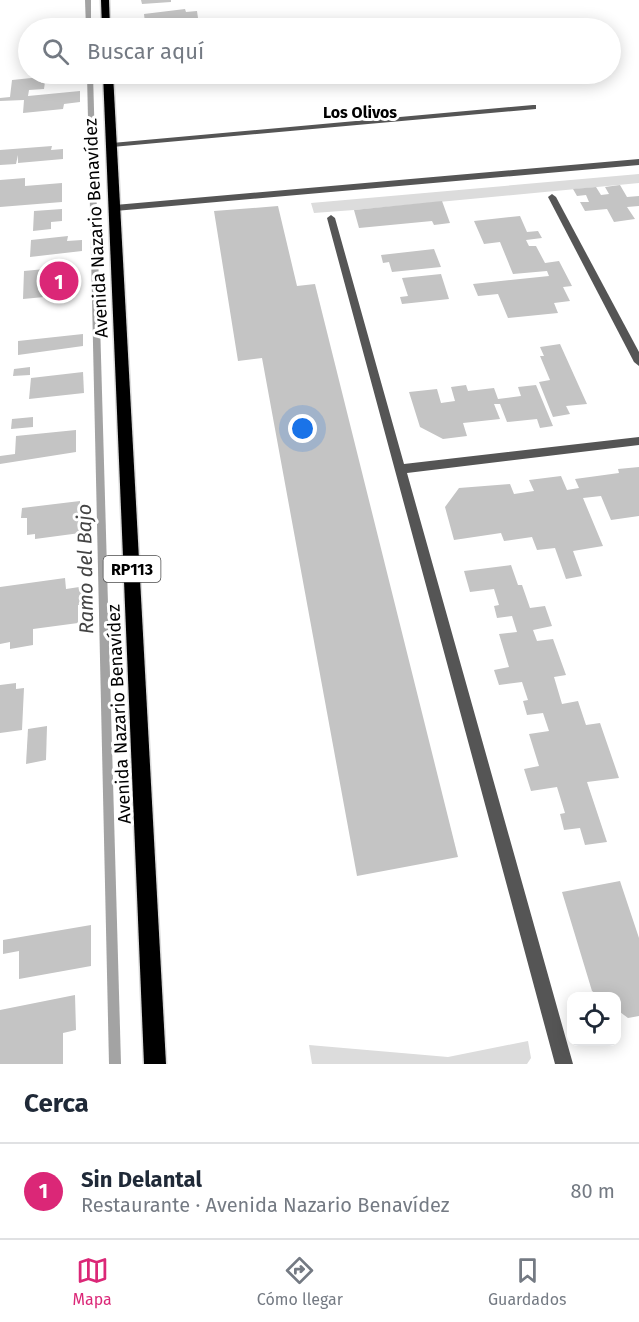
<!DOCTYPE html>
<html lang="es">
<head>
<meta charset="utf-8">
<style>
	:root { --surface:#fff; --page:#f2f2f3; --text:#1f2937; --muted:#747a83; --line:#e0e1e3; --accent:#db2777 }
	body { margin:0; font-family:"Fira Sans",sans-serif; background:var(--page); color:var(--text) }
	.controls { position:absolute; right:18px; bottom:18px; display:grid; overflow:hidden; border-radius:12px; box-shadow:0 3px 15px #0003 }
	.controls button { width:54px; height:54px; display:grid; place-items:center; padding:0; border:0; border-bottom:2px solid var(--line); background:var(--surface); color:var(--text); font:30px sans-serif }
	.you { position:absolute; left:303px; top:429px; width:21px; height:21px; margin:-15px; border:4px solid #fff; border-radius:50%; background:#1a73e8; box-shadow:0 0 0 9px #1a73e833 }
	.badge { display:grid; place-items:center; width:39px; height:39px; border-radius:50%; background:var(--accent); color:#fff; font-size:20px; font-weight:700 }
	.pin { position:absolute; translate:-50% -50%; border:3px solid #fff; box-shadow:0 2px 6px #0006 }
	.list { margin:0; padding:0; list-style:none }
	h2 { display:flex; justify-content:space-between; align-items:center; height:78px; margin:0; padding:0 24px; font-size:26px }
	h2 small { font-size:20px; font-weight:400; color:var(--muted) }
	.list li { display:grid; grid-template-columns:39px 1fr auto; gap:18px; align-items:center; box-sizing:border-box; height:96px; padding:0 24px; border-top:2px solid var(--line) }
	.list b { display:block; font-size:22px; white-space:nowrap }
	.list p { margin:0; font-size:20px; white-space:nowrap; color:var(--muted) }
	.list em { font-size:20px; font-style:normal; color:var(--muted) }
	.icon { flex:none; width:33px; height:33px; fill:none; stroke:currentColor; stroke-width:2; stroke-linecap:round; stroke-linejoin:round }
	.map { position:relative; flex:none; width:639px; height:1064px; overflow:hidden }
	.search { position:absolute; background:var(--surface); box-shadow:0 3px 15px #0003; left:18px; right:18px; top:18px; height:66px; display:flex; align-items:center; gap:15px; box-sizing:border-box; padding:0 21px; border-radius:33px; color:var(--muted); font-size:22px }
	.sheet { height:174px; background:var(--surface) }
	nav { display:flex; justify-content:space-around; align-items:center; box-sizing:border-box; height:84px; border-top:2px solid var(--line); background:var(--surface); font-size:16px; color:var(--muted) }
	nav a { display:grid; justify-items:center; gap:3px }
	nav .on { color:var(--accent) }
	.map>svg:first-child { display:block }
	.green { fill:#dcdcdc }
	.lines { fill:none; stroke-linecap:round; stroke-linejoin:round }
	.stream { fill:#a3a3a3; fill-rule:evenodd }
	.building { fill:#c4c4c4 }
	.primary-casing { stroke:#dbdbdb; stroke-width:3 }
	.street { fill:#555; fill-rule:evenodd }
	.primary { fill:#000; fill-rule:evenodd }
	.labels { text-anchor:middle; stroke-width:6; stroke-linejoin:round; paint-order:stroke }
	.far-neighbourhood-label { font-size:16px; font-weight:bold; fill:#000; stroke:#fff }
	.shield { fill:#fff; stroke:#4c4c4c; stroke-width:1.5 }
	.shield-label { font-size:16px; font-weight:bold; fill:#000 }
	.street-label { font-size:18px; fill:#000; stroke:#fff }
	.water-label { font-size:20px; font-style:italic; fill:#444; stroke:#fff }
</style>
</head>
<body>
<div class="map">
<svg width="639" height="1064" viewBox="0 0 639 1064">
	<rect width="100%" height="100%" fill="#fff"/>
	<!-- green -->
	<g class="green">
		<polygon points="639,174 639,183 354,210 314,213 311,203"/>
		<polygon points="528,1041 531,1058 527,1064 312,1064 309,1045 448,1057"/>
	</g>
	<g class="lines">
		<!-- stream -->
		<g class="stream">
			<polygon points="85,0 91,0 91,28 86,28"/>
			<polygon points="87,74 93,74 121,1064 109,1064"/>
		</g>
	</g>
	<!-- building -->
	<g class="building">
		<polygon points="141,0 171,0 171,2 142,4"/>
		<polygon points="185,9 186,12 197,11 198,18 145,23 144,14"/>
		<polygon points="41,77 41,83 45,82 44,89 29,90 28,96 80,91 80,102 64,104 63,109 23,113 24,100 0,101 0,98 10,97 12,80"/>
		<polygon points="52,146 51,150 63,149 63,159 18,163 18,155 16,164 0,165 0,150"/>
		<polygon points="25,178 25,186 62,183 62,202 0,207 0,180"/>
		<polygon points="620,185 627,197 639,196 639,206 627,207 635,219 614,222 607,209 585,211 580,202 589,202 586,195 577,196 573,189 596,187 601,195 609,194 605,187"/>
		<polygon points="442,201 450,223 434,225 432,221 359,228 354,210"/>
		<polygon points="278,206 297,286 315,284 458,857 357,876 262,358 238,361 214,211"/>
		<polygon points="62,209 62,221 51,222 51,229 33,231 34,211"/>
		<polygon points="520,216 527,232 538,231 542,238 526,240 529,246 536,246 545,263 559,261 572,286 563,287 570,301 554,303 558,313 508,318 498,294 478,296 473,284 549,276 547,271 513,274 500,242 484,244 474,221"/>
		<polygon points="68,236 67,241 82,240 82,251 30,257 31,240"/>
		<polygon points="434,249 441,267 392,272 389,262 383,263 381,255"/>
		<polygon points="66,267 65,283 55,284 55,296 23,299 24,271"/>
		<polygon points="441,274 449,299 402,304 400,297 408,296 402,278"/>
		<polygon points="83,334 83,346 18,355 18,341"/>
		<polygon points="560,344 587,404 566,406 570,414 553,417 539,382 550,380 540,356 544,356 540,347"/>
		<polygon points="30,367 30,375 13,376 14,369"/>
		<polygon points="83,372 84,393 29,399 31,378"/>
		<polygon points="466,385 468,391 494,388 498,399 521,396 518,387 536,385 553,426 540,428 537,419 507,422 500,404 494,404 500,419 463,423 467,436 443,439 420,427 409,392 437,389 441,403 455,401 451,387"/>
		<polygon points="33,417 33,427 11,429 12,419"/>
		<polygon points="76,430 76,452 0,464 0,456 15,454 16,436"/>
		<polygon points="639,467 639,516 611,520 601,496 583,498 603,546 573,551 582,576 566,579 555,548 537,550 532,537 504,541 501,533 454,540 445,507 459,488 510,484 514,494 534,491 529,480 561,476 567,490 579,488 575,479 619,473 618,469"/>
		<polygon points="80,501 80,533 35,539 35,534 27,535 27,518 21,518 22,508"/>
		<polygon points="511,565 518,585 522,585 530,608 545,606 552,626 533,630 537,641 553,639 566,675 554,677 562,704 578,701 586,725 600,723 619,778 587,782 607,842 585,845 580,828 564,830 560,814 565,813 557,787 531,791 524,769 539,766 529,734 549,731 543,713 527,715 523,701 528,700 522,682 499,685 494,670 509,667 499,634 517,632 512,616 497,618 494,606 499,605 494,589 470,592 464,571"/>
		<polygon points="65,578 66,589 86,586 86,604 78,605 78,623 33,629 33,645 10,649 10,642 0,644 0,587"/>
		<polygon points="16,683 16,689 24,688 22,730 0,733 0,685"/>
		<polygon points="47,726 46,760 26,764 28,729"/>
		<polygon points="620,881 639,938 639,1016 628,1018 616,1009 616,996 599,996 592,991 562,892"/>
		<polygon points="91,925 91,966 19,979 19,951 3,954 3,940"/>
		<polygon points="75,995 76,1030 63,1033 63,1064 0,1064 0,1010"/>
	</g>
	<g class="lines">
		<defs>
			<g id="primary">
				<polygon points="101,0 109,0 110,28 102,28"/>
				<polygon points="103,74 113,74 166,1064 144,1064"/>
			</g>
		</defs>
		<!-- primary casing -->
		<use href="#primary" class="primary-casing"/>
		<!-- street -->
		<g class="street">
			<polygon points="533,105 536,105 536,109 112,147 108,145 112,143"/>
			<polygon points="639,159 639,165 115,211 111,208 115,205"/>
			<polygon points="552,194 556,197 639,352 639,366 634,362 548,197"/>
			<polygon points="331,215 335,218 404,464 639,437 639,445 407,473 573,1064 555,1064 327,218"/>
		</g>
		<!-- primary -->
		<use href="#primary" class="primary"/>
	</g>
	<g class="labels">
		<!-- far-neighbourhood labels -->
		<g class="far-neighbourhood-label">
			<text x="360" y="118">Los Olivos</text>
		</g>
		<!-- shield labels -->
		<rect class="shield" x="103.5" y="556" width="57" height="26" rx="4.5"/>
		<g class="shield-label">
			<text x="132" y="575">RP113</text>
		</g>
		<!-- street labels -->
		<g class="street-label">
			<text transform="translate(96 228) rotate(-93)" y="6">Avenida Nazario Benavídez</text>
			<text transform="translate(119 714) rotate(-93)" y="6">Avenida Nazario Benavídez</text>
		</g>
		<!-- water labels -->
		<g class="water-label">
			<text transform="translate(85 569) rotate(-91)" y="7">Ramo del Bajo</text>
		</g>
	</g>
</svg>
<div class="controls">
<button><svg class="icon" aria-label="locate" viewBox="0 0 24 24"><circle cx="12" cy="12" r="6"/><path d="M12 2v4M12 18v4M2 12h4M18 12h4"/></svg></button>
</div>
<div class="you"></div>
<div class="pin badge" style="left:59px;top:281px">1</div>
<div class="search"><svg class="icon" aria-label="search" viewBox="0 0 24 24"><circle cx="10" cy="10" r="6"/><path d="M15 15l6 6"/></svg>Buscar aquí</div>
</div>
<section class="sheet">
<h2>Cerca<small></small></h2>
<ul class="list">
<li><span class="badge">1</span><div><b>Sin Delantal</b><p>Restaurante · Avenida Nazario Benavídez</p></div><em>80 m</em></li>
</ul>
</section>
<nav>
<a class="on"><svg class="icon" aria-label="map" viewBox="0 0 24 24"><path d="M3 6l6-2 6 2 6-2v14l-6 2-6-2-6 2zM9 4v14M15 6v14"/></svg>Mapa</a>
<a><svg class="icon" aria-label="directions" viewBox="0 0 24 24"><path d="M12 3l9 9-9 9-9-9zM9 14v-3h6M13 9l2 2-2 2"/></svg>Cómo llegar</a>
<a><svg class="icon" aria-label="saved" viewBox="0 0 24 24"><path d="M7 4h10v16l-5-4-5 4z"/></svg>Guardados</a>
</nav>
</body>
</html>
